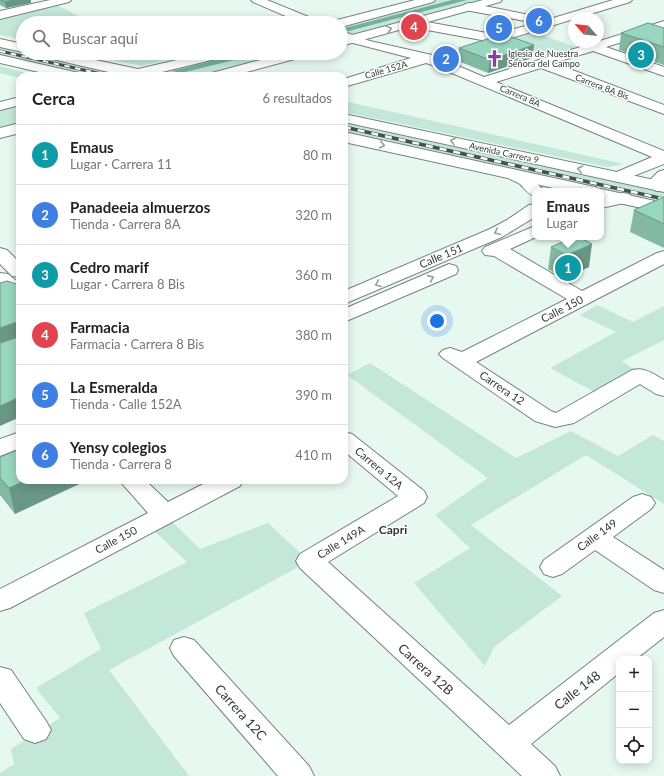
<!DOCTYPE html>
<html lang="es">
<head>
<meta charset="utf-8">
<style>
	:root { --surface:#fff; --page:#f6f6f6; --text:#222; --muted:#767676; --line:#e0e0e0; --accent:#0b8043 }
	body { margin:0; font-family:Lato,sans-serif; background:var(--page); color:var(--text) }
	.controls { position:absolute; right:12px; bottom:12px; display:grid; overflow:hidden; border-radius:8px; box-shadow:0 2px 10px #0003 }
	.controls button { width:36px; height:36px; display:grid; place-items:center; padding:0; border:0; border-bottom:1px solid var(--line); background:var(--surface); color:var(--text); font:20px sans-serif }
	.compass { position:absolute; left:568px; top:12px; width:36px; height:36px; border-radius:50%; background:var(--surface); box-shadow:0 2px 10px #0003; rotate:297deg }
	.you { position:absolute; left:437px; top:321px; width:14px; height:14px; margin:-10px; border:3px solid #fff; border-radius:50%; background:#1a73e8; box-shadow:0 0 0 6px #1a73e833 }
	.badge { display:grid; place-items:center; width:26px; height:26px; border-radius:50%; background:var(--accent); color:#fff; font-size:13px; font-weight:700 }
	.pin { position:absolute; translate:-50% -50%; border:2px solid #fff; box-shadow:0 1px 4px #0006 }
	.popup { position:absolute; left:532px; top:188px; width:72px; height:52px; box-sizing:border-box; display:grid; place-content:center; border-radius:8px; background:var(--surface); filter:drop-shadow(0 1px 3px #0005); font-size:13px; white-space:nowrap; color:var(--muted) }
	.popup b { font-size:15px; color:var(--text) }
	.popup::after { content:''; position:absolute; left:50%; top:100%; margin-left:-8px; border:8px solid transparent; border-top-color:var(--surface) }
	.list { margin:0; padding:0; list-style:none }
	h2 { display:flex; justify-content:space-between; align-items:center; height:52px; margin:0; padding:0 16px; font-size:17px }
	h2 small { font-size:13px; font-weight:400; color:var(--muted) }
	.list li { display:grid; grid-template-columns:26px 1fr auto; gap:12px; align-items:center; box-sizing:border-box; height:60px; padding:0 16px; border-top:1px solid var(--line) }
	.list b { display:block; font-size:15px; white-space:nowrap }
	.list p { margin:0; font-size:13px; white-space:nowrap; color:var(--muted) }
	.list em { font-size:13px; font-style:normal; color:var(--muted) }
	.icon { flex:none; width:22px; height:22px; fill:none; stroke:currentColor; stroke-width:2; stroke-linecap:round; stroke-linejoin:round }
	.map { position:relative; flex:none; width:664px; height:776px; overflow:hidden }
	.search { position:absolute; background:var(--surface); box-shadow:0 2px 10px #0003; left:16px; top:16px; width:332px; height:44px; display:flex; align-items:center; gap:10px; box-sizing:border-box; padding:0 14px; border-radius:22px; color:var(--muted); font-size:15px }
	.panel { position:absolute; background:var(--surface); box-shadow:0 2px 10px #0003; left:16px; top:72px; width:332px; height:412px; border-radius:12px }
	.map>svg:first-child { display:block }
	.green { fill:#c3e7d9 }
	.water { fill:#74b19a }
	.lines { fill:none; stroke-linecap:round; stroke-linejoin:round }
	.minor-casing { stroke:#74847e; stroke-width:2 }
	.major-casing { stroke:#74847e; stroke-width:2 }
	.minor { fill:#fff; fill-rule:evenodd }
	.major { fill:#fff; fill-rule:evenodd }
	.rail-far1-casing { stroke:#48504d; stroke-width:3 }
	.rail-casing { stroke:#48504d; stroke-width:3.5 }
	.rail-far1 { stroke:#fff; stroke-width:2; stroke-dasharray:5.5; stroke-linecap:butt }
	.rail { stroke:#fff; stroke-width:2.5; stroke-dasharray:7; stroke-linecap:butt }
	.wall { fill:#83b8a4 }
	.shaded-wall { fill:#6a9686 }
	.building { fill:#98d6bf; stroke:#6a9686 }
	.oneway { stroke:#989c9a }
	.labels { text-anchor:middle; stroke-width:3; stroke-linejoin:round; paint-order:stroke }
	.far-poi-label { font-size:9px; fill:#313835; stroke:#fff; text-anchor:start }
	.far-street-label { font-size:9px; fill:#313835; stroke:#fff }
	.street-label { font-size:11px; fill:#313835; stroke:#fff }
	.neighbourhood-label { font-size:12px; font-weight:bold; fill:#313835; stroke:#fff }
	.near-street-label { font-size:13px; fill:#313835; stroke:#fff }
</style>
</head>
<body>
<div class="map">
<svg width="664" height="776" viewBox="0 0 664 776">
	<rect width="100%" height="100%" fill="#e7f8f1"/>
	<!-- green -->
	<g class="green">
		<polygon points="436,0 488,0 354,36 341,30 341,25"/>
		<polygon points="55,4 92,23 23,23 23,40 0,35 0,17"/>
		<polygon points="535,32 580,49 543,60 499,42"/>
		<polygon points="0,47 110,71 91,76 0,55"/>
		<polygon points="82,53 152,53 166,60 141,66"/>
		<polygon points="234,53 292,53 209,76 185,76 163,71"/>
		<polygon points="0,66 38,76 20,76 20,78 0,73"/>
		<polygon points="344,101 624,164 607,167 344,112"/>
		<polygon points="20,104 20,125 0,130 0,109"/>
		<polygon points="344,123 664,193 664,205 344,133"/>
		<polygon points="597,305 633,322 664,306 664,340 622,361 636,371 598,394 550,368 616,332 580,315"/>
		<polygon points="370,363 516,458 571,431 618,456 653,435 664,441 664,504 586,455 471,525 562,596 494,647 485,666 414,583 470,548 435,515 488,478 347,375"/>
		<polygon points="165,515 200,549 268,523 309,561 109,670 189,776 0,776 0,773 14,764 11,749 60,718 36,688 101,649 84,613 187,562 147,524"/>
	</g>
	<!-- water -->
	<g class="water">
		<polygon points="452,0 467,0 341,33 341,29"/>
		<polygon points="245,53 263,53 181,73 172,71"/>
	</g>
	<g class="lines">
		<defs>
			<g id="minor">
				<polygon points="50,0 71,0 69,2 0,19 0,11"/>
				<polygon points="251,0 267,0 316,20 318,23 302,23 253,2"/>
				<polygon points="613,0 632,0 630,2 501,41 487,41 411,27 407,26 405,23 407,20 411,19 487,33 500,33 536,23 465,10 463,7 465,4 469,3 550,19"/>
				<polygon points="664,21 664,29 606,47 664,67 664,76 593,51 554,63 664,105 664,114 541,68 496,82 664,151 664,164 618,182 612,180 610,177 612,174 652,157 435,66 426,63 344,87 344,79 411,58 349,42 341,39 341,31 370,41 432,55 484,77"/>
				<path d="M512 169 531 177 544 191H535V196C528 194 525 189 520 184 515 180 508 180 504 174L506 171Z"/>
				<polygon points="664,170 664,191 656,191 651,183 651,179 658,172"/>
				<polygon points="623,193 629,194 631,198 629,202 601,208 601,198"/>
				<polygon points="535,204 535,217 502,237 344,304 344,291 490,229 507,220 529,205"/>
				<path d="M535 226V237H536L510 249 582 291 657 253 664 251V264L476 362 551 411 556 413 632 370C645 367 653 374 664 380V396L656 394 640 384 574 423 555 427 535 421 443 358 439 354 443 350 450 348 462 352 567 299 494 256 485 255 482 251 485 247Z"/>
				<polygon points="0,248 7,250 20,263 20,277 12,276 0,264"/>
				<polygon points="449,264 456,266 458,270 456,274 344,322 344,309"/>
				<polygon points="0,273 8,274 20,284 20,300 13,298 0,287"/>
				<polygon points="20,432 20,448 0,456 0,439"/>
				<polygon points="344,432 352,434 424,491 427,497 424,503 328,562 509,725 654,613 664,610 664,637 636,659 619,659 619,673 531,744 555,766 560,776 522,776 300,568 296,561 300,554 398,496 344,451"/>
				<polygon points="119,480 145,480 168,502 211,480 243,480 240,486 10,608 0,611 0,589 148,513"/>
				<polygon points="642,494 651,497 655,503 651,509 613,537 664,570 664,593 654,590 595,550 562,574 553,577 544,574 540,567 544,560 633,497"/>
				<polygon points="184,637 194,640 309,766 314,776 278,776 174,656 170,648 174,640"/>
				<polygon points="0,667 11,670 46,721 51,730 46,739 35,743 24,739 0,703"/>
			</g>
			<g id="major">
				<polygon points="415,0 435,0 433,2 341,27 341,23 335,23 337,20"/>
				<polygon points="483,0 502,0 500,2 341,46 341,38"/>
				<polygon points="0,39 23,44 23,52 0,47"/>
				<polygon points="37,53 62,53 138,69 207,53 230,53 228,56 154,74 156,76 126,76 39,56"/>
				<polygon points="286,53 308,53 306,56 232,76 210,76 212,73"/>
				<polygon points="0,55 79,73 81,76 56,76 0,63"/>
				<polygon points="20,97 20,105 0,110 0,102"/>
				<polygon points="344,114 664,182 664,192 344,122"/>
				<polygon points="20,123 20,133 0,138 0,128"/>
				<polygon points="344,132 590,186 596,187 598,190 601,189 664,203 664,213 601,199 601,191 567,191 344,142"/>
			</g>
		</defs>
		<!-- minor casing -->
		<use href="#minor" class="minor-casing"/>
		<!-- major casing -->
		<use href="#major" class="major-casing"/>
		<!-- minor -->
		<use href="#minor" class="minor"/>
		<!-- major -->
		<use href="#major" class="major"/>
		<defs>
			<g id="rail-far1">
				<polyline points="0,51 110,76"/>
				<polyline points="344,127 346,127"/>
			</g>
			<polyline id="rail" points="344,127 664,199"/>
		</defs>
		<!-- rail-far1 casing -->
		<use href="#rail-far1" class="rail-far1-casing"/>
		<!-- rail casing -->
		<use href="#rail" class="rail-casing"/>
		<!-- rail-far1 -->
		<use href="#rail-far1" class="rail-far1"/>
		<!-- rail -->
		<use href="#rail" class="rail"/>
	</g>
	<!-- wall -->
	<g class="wall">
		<polygon points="0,0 31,0 31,3 6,8 0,5"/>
		<polygon points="664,28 664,65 619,50 621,33"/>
		<polygon points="459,48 532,58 488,73 458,61"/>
		<polygon points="664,197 664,248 630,232 634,210"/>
		<polygon points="551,247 589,267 564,278 548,269"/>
		<polygon points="20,449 15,514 0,495 0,457"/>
	</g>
	<!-- shaded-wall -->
	<g class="shaded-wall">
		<polygon points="14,0 31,0 31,3 6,8 5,2"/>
		<polygon points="534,45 532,58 488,73 490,60"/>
		<polygon points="592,244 589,267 564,278 567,255"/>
		<polygon points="17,322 20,336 0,347 0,328"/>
		<polygon points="20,397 20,417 0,426 0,406"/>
		<polygon points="27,480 88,480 15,514 9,488"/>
	</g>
	<!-- building -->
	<g class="building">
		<polygon points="1,0 14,0 5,2"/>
		<polygon points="648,23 664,28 664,47 621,33"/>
		<polygon points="503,34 534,45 490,60 459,48"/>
		<polygon points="664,197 664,224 634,210"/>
		<polygon points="574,237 579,237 592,244 567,255 551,247"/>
		<polygon points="18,276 20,276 20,397 0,406 0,343 18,337 17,322 0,328 0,283 7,281 17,284"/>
		<polygon points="20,449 20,480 27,480 9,488 0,478 0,457"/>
	</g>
	<!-- one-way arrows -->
	<defs><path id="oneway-chevron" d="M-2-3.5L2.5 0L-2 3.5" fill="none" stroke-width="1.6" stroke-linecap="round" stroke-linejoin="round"/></defs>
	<g class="oneway">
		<use href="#oneway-chevron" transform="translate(389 29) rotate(-15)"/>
		<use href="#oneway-chevron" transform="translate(453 141) rotate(-168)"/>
		<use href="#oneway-chevron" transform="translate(382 145) rotate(12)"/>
		<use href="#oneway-chevron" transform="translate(580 169) rotate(-168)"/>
		<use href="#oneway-chevron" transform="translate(497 232) rotate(155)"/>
		<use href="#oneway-chevron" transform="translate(431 278) rotate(-24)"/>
		<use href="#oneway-chevron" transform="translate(378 284) rotate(157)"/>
	</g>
	<!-- icons -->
	<defs>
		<symbol id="church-bare" viewBox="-9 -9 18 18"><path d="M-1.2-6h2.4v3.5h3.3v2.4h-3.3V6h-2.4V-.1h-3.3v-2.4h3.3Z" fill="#913aa6" stroke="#fff" stroke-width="2.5" paint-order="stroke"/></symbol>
	</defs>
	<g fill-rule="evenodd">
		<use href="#church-bare" x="482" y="46" width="25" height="25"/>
	</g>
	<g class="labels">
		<!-- far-poi labels -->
		<g class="far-poi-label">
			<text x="508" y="57">Iglesia de Nuestra<tspan x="508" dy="10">Señora del Campo</tspan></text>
		</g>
		<!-- far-street labels -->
		<g class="far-street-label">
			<text transform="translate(386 70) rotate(-16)" y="3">Calle 152A</text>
			<text transform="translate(602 87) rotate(21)" y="3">Carrera 8A Bis</text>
			<text transform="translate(520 96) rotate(23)" y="3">Carrera 8A</text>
			<text transform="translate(504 153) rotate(12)" y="3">Avenida Carrera 9</text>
		</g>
		<!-- street labels -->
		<g class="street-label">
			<text transform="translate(441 256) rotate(-23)" y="4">Calle 151</text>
			<text transform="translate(562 309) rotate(-27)" y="4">Calle 150</text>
			<text transform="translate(502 388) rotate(34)" y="4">Carrera 12</text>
			<text transform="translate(379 468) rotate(40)" y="4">Carrera 12A</text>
			<text transform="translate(597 535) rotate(-36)" y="4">Calle 149</text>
			<text transform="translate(116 540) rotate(-28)" y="4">Calle 150</text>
			<text transform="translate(341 542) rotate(-31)" y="4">Calle 149A</text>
		</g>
		<!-- neighbourhood labels -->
		<g class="neighbourhood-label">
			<text x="393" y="534">Capri</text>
		</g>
		<!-- near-street labels -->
		<g class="near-street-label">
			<text transform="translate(426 669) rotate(42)" y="5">Carrera 12B</text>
			<text transform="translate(577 690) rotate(-38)" y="5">Calle 148</text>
			<text transform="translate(241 712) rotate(48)" y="5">Carrera 12C</text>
		</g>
	</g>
</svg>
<div class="controls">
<button>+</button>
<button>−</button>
<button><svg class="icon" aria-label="locate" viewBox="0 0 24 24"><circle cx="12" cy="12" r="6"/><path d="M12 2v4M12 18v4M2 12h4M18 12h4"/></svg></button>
</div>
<svg class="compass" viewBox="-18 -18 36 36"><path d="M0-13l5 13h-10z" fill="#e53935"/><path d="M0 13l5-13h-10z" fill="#767676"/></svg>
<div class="you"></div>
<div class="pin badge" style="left:568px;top:268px;background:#0f9aa8">1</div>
<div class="popup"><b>Emaus</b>Lugar</div>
<div class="pin badge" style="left:446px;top:59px;background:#3f7fe0">2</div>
<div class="pin badge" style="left:641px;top:55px;background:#0f9aa8">3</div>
<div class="pin badge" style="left:414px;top:27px;background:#e0444e">4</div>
<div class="pin badge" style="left:499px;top:28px;background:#3f7fe0">5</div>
<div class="pin badge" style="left:539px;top:21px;background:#3f7fe0">6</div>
<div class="search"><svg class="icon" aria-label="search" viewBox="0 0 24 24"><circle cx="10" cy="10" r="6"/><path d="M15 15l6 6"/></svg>Buscar aquí</div>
<section class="panel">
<h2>Cerca<small>6 resultados</small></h2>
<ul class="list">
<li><span class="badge" style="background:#0f9aa8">1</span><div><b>Emaus</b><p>Lugar · Carrera 11</p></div><em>80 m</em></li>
<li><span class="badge" style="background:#3f7fe0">2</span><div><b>Panadeeia almuerzos</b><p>Tienda · Carrera 8A</p></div><em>320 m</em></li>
<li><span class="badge" style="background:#0f9aa8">3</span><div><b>Cedro marif</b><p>Lugar · Carrera 8 Bis</p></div><em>360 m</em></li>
<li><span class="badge" style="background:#e0444e">4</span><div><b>Farmacia</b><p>Farmacia · Carrera 8 Bis</p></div><em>380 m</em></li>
<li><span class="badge" style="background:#3f7fe0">5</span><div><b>La Esmeralda</b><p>Tienda · Calle 152A</p></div><em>390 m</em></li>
<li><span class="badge" style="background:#3f7fe0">6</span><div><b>Yensy colegios</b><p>Tienda · Carrera 8</p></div><em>410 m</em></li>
</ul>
</section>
</div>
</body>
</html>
